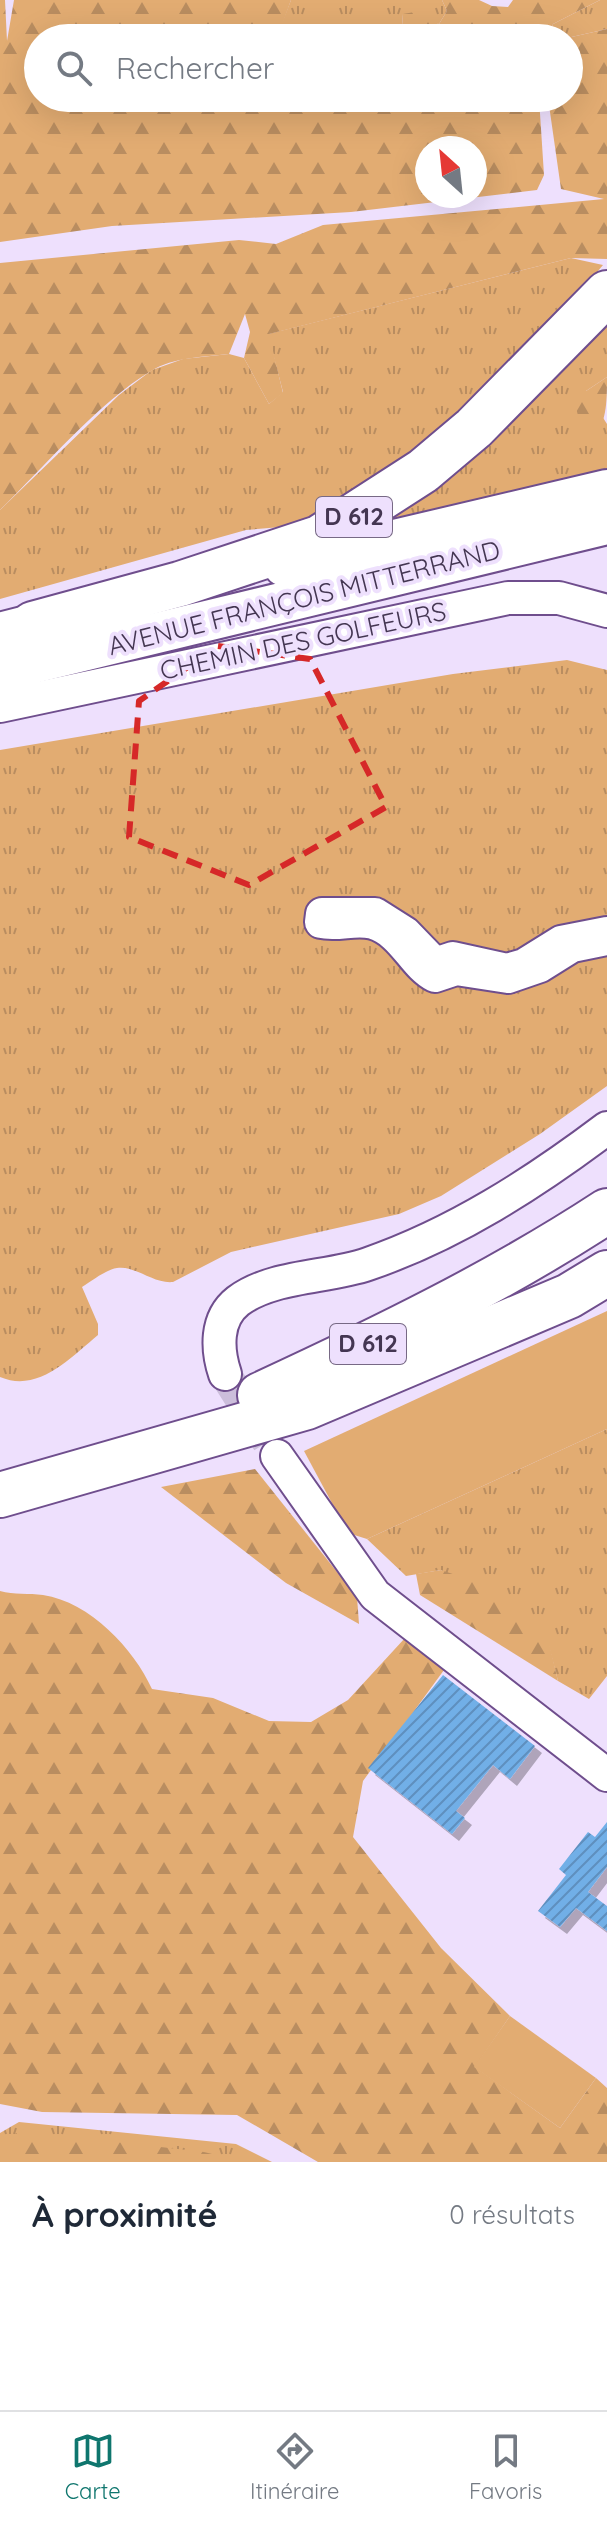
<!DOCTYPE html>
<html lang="fr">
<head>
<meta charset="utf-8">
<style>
	:root { --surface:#fff; --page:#f6f6f7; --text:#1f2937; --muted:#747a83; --line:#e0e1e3; --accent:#0f766e }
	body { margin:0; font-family:Quicksand,sans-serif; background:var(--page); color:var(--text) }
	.compass { position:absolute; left:415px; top:136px; width:72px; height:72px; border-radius:50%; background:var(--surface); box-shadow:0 8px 32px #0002; rotate:333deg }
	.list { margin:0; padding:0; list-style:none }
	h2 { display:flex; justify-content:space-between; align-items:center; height:104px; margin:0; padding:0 32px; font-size:34px }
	h2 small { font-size:26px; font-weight:400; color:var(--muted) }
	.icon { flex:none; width:44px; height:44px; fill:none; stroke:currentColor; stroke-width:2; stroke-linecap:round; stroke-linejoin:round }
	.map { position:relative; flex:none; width:607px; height:2162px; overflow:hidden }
	.search { position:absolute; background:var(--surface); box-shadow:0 8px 32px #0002; left:24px; right:24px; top:24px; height:88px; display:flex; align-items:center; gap:20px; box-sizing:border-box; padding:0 28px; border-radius:44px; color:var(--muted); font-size:30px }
	.sheet { height:248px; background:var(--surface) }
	nav { display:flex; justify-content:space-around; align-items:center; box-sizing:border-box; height:112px; border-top:2px solid var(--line); background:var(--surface); font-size:22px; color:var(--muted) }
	nav a { display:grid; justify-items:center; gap:4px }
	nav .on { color:var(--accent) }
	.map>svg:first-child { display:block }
	.grass { fill:url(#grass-tufts) }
	.forest { fill:url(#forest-firs); fill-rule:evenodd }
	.green { fill:#e2ac72 }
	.building { fill:url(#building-hatch); filter:url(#shadow) }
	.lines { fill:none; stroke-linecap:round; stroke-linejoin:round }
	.minor-tunnel { stroke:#ccbedb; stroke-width:32; stroke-dasharray:32 16; stroke-linecap:butt }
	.minor-casing { stroke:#6f4e8d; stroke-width:36 }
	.major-casing { stroke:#6f4e8d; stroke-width:44 }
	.highway-casing { stroke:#6f4e8d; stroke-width:48 }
	.minor { stroke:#fff; stroke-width:32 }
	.major { stroke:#fff; stroke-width:40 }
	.highway { stroke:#fff; stroke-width:44 }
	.marked { fill:none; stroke:#d62828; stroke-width:6; stroke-dasharray:16 10; stroke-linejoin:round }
	.labels { text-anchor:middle; stroke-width:8; stroke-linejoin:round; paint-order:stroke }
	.shield { fill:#eee0fd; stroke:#776985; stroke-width:2 }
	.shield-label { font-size:24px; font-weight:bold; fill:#443652 }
	.street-label { font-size:26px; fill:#443652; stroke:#eee0fd }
</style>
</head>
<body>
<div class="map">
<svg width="607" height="2162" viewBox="0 0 607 2162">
	<defs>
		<pattern id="grass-tufts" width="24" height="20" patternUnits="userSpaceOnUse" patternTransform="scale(2)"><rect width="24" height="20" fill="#e2ac72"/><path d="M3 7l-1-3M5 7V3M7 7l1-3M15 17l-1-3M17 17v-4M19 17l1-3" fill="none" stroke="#b98d60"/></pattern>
		<pattern id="forest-firs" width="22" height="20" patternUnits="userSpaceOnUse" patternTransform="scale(2)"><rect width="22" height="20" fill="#e2ac72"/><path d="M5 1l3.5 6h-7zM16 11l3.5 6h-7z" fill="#b98d60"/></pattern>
		<pattern id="building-hatch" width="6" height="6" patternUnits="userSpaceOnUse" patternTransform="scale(2)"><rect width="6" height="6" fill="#71afe7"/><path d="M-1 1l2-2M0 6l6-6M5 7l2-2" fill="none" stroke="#5e8fbe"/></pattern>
		<filter id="shadow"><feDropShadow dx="7" dy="7" stdDeviation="0" flood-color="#0004"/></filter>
	</defs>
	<rect width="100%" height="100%" fill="#eee0fd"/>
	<!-- grass -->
	<g class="grass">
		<polygon points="291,0 442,0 447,11 439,24 403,14 401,38 344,38 302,29 295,35 279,31"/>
		<polygon points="600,0 607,0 607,29 567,38 548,38 553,24"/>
		<polygon points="571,258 603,265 547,332 443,436 305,525 246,530 0,599 0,510 119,395 152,370 183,359 229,354 244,358 269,404 283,392 268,334"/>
		<polygon points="607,317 607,377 586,391 607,424 607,474 336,544"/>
		<path d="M567 660 607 670V1086L540 1134 441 1196 399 1214 231 1252 173 1282C153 1284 135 1265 117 1268 105 1270 92 1281 82 1287L98 1324V1335C69 1359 38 1393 0 1377V750L453 674Z"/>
		<polygon points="607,1429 607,1676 589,1699 558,1681 546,1634 441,1570 406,1576 367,1539"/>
		<polygon points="19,2122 236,2144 272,2162 0,2162 0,2133"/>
	</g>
	<!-- forest -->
	<g class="forest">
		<path d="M0 0H5L7 41 14 0H291L280 31 295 35 301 29 344 38H38V98H539L544 175 537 190 351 212 112 226 0 242ZM427 148H475V196H427Z"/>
		<polygon points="442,0 479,0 492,6 508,7 513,0 600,0 553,24 548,38 401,38 403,14 426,10 431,20 439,24 447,11"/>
		<path d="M607 29V259L571 258 269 334 283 393 269 404 244 358 250 332 245 314 229 354C203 357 174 357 151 371 99 402 44 467 0 510V263L239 240 276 244 323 225 604 199 561 189 548 98H569L567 38Z"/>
		<path d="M607 377C607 400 607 429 590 437L583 434 576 408 586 391Z"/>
		<polygon points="255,1469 357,1597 359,1624 286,1583 161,1487"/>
		<polygon points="441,1570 505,1592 547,1634 558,1681 420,1595 416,1574"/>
		<path d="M0 1591C14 1595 29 1593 43 1595 90 1602 134 1649 152 1689L213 1698 269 1721 311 1722 348 1700 405 1638 444 1670 363 1781 353 1837 441 1948 510 2016 475 2067 560 2128 596 2078 607 2088V2162H318L237 2115 42 2112 0 2104Z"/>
		<polygon points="21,2131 204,2152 244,2162 0,2162 0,2141"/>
	</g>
	<!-- green -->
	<g class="green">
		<polygon points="607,1311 607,1429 367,1539 348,1533 304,1451"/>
		<polygon points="510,2016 596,2078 560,2128 474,2067"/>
	</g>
	<!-- building -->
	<g class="building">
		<polygon points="443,1675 535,1746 510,1779 493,1765 456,1811 465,1818 452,1834 368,1768"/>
		<polygon points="607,1822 607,1867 588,1892 607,1906 607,1931 576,1908 560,1927 538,1911 566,1875 559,1869 588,1832 595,1837"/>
	</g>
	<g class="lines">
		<!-- minor-tunnel -->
		<polyline class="minor-tunnel" points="225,1374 277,1456"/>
		<defs>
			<g id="minor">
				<polyline points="0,706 508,598 559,598 607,611"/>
				<path d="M607 933 561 942 524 965 507 970 453 958 435 964 405 933 375 914H322L321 922C338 926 356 918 373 923 403 932 413 965 435 976L456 969 508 977 540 966 572 946 607 939"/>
				<path d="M225 1374C217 1350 215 1319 238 1301 273 1275 328 1278 368 1264 455 1234 534 1183 607 1128"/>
				<polyline points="277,1456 375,1595 607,1775"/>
			</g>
			<g id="major">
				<polyline points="284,566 607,490"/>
				<polyline points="0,633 66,616"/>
				<polyline points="0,671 607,524"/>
			</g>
			<g id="highway">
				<polyline points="33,624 180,584 319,538 423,471 474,428 607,293"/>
				<path d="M260 1395C379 1340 497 1283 607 1211"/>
				<polyline points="0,1495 307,1407 569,1296 607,1273"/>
			</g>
		</defs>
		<!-- minor casing -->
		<use href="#minor" class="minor-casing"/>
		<!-- major casing -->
		<use href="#major" class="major-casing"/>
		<!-- highway casing -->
		<use href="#highway" class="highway-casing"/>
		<!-- minor -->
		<use href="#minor" class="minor"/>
		<!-- major -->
		<use href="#major" class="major"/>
		<!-- highway -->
		<use href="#highway" class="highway"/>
	</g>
	<!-- marked area -->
	<path class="marked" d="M218 646 310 659 386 807 249 885 129 837 139 701Z"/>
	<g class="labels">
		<!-- shield labels -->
		<g class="shield">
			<rect x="316" y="497" width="76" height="40" rx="6"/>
			<rect x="330" y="1324" width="76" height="40" rx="6"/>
		</g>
		<g class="shield-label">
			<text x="354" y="525">D 612</text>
			<text x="368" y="1352">D 612</text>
		</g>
		<!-- street labels -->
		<g class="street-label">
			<text transform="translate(304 598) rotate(-14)" y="9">AVENUE FRANÇOIS MITTERRAND</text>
			<text transform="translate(303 641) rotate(-12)" y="9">CHEMIN DES GOLFEURS</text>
		</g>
	</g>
</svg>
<svg class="compass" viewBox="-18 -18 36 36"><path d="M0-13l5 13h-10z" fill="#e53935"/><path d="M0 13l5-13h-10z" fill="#747a83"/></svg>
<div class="search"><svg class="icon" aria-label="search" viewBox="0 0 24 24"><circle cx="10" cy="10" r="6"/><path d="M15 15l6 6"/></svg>Rechercher</div>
</div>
<section class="sheet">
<h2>À proximité<small>0 résultats</small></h2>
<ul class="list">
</ul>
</section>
<nav>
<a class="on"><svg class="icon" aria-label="map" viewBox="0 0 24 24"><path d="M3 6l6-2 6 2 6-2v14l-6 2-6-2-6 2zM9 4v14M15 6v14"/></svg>Carte</a>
<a><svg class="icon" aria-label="directions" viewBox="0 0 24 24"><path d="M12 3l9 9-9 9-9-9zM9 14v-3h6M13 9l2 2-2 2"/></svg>Itinéraire</a>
<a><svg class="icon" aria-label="saved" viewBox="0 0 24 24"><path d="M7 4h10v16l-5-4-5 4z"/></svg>Favoris</a>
</nav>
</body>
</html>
